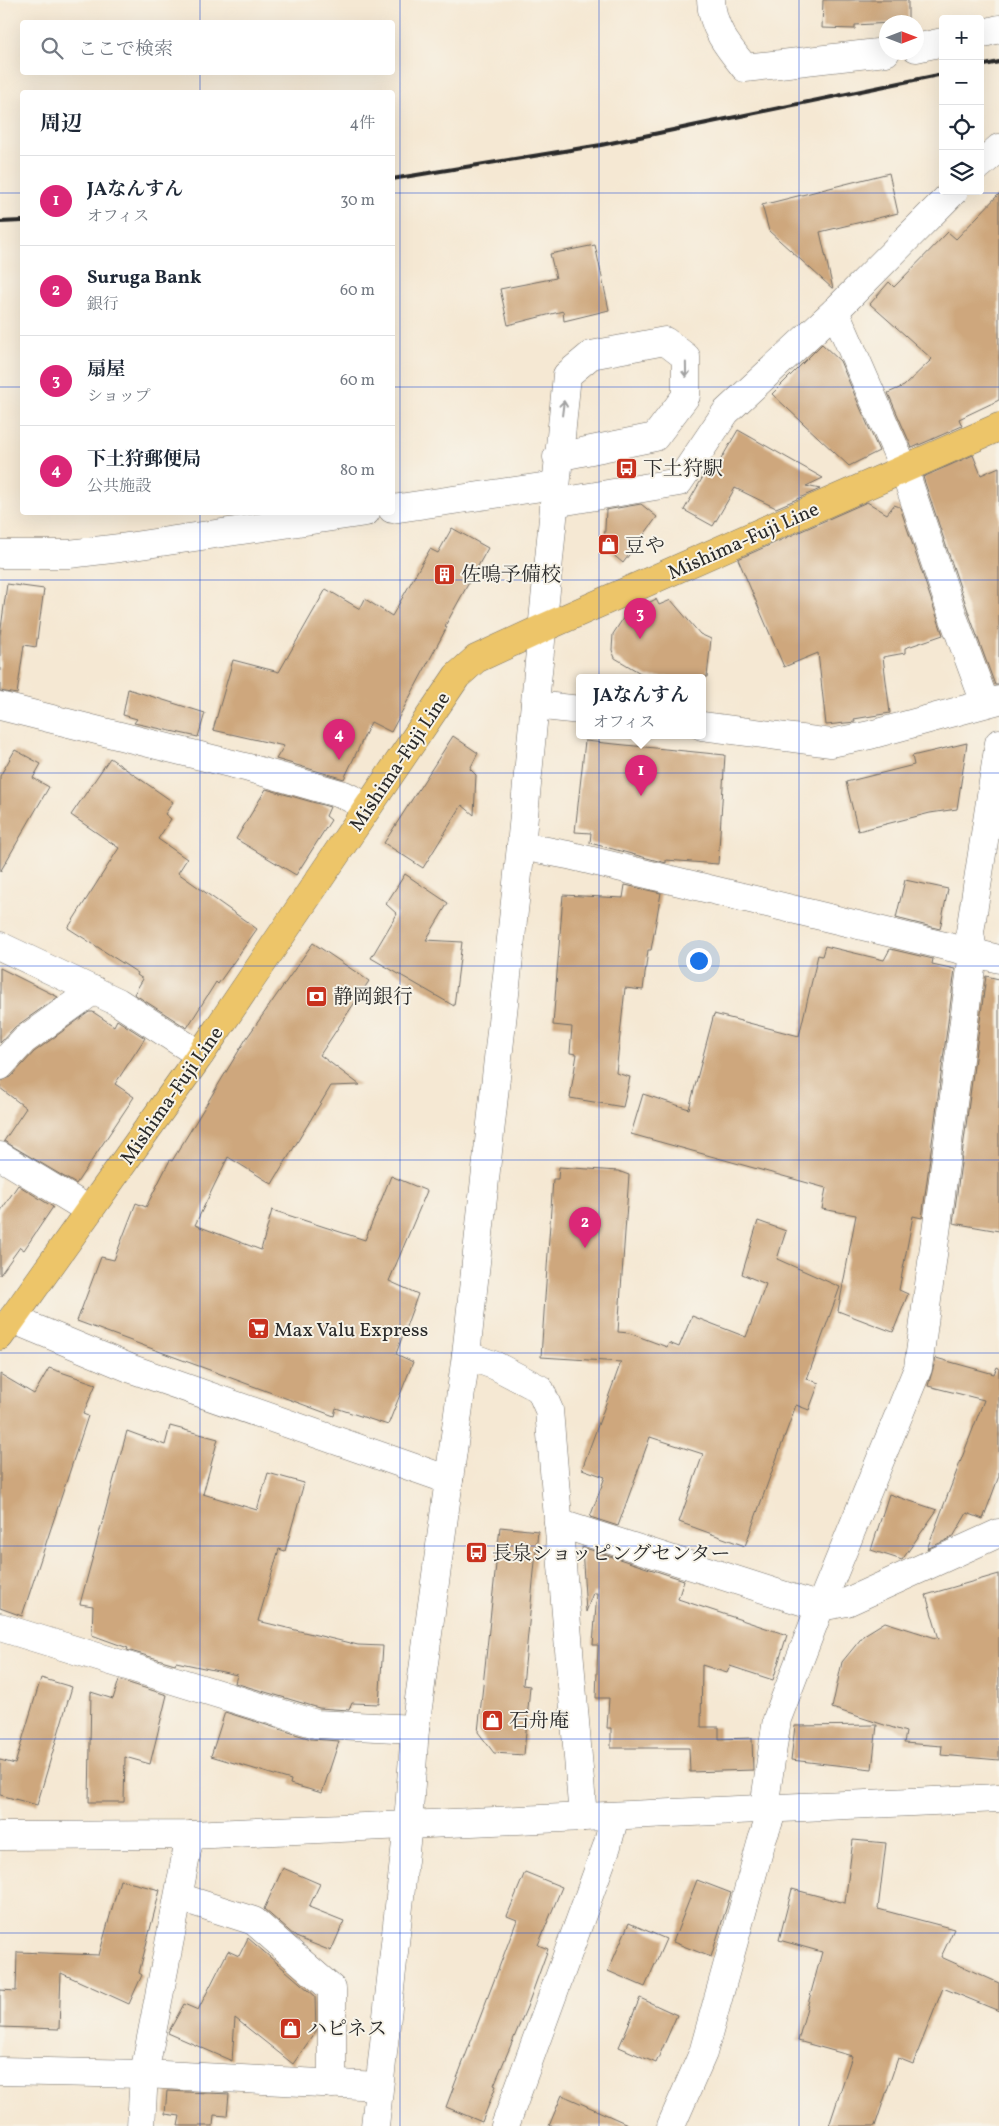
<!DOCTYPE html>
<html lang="ja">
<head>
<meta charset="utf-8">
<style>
	:root { --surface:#fff; --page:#f2f2f3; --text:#1f2937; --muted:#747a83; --line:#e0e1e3; --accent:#db2777 }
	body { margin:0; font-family:Vollkorn,"Noto Serif JP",serif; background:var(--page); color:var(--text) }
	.controls { position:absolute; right:15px; top:15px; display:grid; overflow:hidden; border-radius:5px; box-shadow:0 5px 20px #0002 }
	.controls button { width:45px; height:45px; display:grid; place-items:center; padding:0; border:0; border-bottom:1px solid var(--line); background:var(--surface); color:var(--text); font:25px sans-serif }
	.compass { position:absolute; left:879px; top:15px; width:45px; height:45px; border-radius:50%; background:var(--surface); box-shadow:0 5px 20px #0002; rotate:90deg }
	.you { position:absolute; left:698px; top:960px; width:18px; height:18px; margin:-12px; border:4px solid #fff; border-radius:50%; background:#1a73e8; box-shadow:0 0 0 8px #1a73e833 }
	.badge { display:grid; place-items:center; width:32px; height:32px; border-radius:50%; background:var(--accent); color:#fff; font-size:16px; font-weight:700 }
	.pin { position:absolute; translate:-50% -41px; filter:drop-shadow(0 1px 2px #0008) }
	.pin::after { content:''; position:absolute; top:26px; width:18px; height:15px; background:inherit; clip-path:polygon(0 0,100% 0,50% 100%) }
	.popup { position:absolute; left:576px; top:674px; width:130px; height:65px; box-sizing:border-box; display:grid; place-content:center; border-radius:5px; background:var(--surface); filter:drop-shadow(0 1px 4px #0005); font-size:16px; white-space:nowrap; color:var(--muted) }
	.popup b { font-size:19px; color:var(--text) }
	.popup::after { content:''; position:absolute; left:50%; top:100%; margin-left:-10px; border:10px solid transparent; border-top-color:var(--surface) }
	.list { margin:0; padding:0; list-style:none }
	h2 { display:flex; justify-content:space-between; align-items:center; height:65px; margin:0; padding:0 20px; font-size:21px }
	h2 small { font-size:16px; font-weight:400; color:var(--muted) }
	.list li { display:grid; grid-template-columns:32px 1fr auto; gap:15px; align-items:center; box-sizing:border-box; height:90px; padding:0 20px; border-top:1px solid var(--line) }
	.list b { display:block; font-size:19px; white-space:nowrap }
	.list p { margin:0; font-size:16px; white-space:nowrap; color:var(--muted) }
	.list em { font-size:16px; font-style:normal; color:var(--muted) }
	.icon { flex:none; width:28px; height:28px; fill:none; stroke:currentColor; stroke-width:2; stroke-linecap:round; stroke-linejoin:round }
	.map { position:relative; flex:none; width:999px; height:2126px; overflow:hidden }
	.search { position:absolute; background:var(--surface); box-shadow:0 5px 20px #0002; left:20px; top:20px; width:375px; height:55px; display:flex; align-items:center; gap:12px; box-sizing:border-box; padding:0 18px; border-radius:5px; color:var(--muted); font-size:19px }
	.panel { position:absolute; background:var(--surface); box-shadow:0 5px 20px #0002; left:20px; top:90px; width:375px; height:425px; border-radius:5px }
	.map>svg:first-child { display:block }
	.building { fill:#cea77d }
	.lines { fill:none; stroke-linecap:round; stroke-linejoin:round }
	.minor-casing { stroke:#726d66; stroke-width:29 }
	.major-casing { stroke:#726d66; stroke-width:29 }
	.minor { stroke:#fff; stroke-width:28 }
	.major { stroke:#edc569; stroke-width:28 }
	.rail { stroke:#2b2b2b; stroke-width:4 }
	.oneway { stroke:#a0a0a0 }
	.grid { fill:none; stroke:#1d4ed8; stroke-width:1; stroke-opacity:0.55 }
	.labels { text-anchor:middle; stroke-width:4; stroke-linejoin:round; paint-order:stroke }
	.poi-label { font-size:20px; fill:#2b2b2b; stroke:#f7f3e8; text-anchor:start }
	.street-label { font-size:20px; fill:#2b2b2b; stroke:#f7f3e8 }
</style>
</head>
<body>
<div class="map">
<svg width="999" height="2126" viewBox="0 0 999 2126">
	<rect width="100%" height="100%" fill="#f7f3e8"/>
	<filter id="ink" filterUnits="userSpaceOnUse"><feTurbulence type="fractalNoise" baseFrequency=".02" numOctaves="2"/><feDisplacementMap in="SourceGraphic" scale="10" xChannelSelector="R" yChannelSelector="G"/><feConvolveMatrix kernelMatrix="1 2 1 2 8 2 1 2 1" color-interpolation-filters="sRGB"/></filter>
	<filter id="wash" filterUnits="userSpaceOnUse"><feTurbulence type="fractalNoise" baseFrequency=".0096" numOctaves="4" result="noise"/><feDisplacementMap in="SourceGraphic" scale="20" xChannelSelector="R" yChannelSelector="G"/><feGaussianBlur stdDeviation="1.12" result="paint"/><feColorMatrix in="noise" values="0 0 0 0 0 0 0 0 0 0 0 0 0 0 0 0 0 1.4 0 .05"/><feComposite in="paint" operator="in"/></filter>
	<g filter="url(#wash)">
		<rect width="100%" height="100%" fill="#f5e8d3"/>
		<g id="blocks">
			<!-- building -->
			<g class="building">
				<polygon points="823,0 908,0 908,22 855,25 855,29 822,28"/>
				<polygon points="889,173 898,213 820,232 833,289 769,231 762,205"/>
				<polygon points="999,194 999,400 959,419 962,426 912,448 888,393 904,386 932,359 870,304 889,282 894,287 948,232 956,239"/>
				<polygon points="595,245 609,310 564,321 563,311 508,325 500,289 556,278 550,254"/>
				<polygon points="822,344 840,361 879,451 849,466 772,394"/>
				<polygon points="738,430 823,478 806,486 820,489 776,508 735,488 713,526 684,510 711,463 717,466"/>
				<polygon points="973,455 981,475 999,467 999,685 995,685 969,614 923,477"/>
				<polygon points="867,502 887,514 894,505 900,507 943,635 905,648 905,653 883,657 890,713 854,719 855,722 826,725 818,653 784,667 738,559"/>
				<polygon points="641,504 657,517 623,563 604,547 606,510"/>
				<polygon points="452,528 488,548 445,626 447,627 391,732 371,722 344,779 276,759 284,746 213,730 233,660 279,672 326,589 360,609 365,599 392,616 430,549 438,553"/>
				<polygon points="7,584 44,589 36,647 24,645 17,694 0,691 0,635"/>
				<polygon points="656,599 659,605 671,600 700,634 711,639 707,677 647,677 615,658 612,650 613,634 626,614"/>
				<polygon points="128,689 205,713 198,737 134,723 137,719 123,715"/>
				<polygon points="453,736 478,753 470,769 476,775 474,815 462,805 423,868 384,843"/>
				<polygon points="585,741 725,755 718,864 666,860 666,863 590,843 591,833 575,832"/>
				<polygon points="967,743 957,809 930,813 858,831 846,782 914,765 912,756"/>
				<polygon points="15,750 41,764 33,778 49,787 0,872 0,776"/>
				<polygon points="110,758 173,802 165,814 171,819 158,839 187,859 178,873 257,929 218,984 216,982 187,1028 134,994 143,979 137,975 138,973 68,928 119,848 71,815"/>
				<polygon points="266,789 330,807 326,816 331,820 296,875 236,839"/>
				<polygon points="405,874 448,903 426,940 462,942 454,1006 371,958 397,914 386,904"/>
				<polygon points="905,880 948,889 940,929 896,918"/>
				<polygon points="625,885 661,893 651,950 648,950 643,990 625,988 616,1073 630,1077 623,1107 570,1098 577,1054 570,1053 572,1027 553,1025 563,895 623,898"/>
				<polygon points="313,943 369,981 320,1055 360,1085 331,1086 272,1184 228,1157 195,1225 261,1250 272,1210 365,1240 391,1176 427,1191 389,1281 418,1294 396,1354 413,1362 388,1425 336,1408 334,1416 77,1321 101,1257 114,1260 136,1203 146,1207 170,1160 172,1161 246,1039"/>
				<polygon points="825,946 884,960 890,949 933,959 932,964 955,969 922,1218 913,1216 899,1290 908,1294 893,1332 838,1311 856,1215 822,1209 826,1188 631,1134 643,1094 689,1109 714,1014 799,1036 818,955 822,956"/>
				<polygon points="0,968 58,997 15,1027 0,1043"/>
				<polygon points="986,976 999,979 999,1231 953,1223"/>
				<polygon points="89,1012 93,1012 114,1026 117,1020 145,1038 115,1084 134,1097 76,1184 4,1141 26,1108 0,1088 0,1081 11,1077 34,1052"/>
				<polygon points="559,1167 618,1171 629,1175 618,1332 629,1333 667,1347 669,1343 679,1347 692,1316 746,1337 766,1284 742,1274 758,1221 786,1231 777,1259 840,1287 807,1379 819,1383 809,1410 796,1405 745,1546 679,1522 703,1454 650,1437 618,1526 590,1517 605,1477 582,1469 621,1362 541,1357 553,1179 558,1179"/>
				<polygon points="18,1185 53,1207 24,1250 20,1247 0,1275 0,1212"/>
				<polygon points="936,1358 994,1374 997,1367 999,1368 999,1476 983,1519 967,1513 953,1537 927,1549 984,1400 928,1386"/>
				<polygon points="49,1368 96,1384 83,1414 88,1416 22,1616 0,1608 0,1374 34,1394"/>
				<polygon points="170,1426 218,1439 203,1494 257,1510 268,1473 304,1483 285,1551 279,1549 258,1621 358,1645 383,1646 379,1704 352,1703 349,1710 319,1708 235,1683 237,1675 176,1662 175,1664 127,1650 128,1648 92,1635 93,1606 80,1604 127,1431 165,1445"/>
				<polygon points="889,1494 937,1510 902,1560 871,1550"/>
				<polygon points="500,1527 538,1531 523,1685 530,1686 524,1755 494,1753 478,1732"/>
				<polygon points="582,1547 684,1580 678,1599 787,1635 773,1680 730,1666 727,1673 702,1665 701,1727 719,1727 719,1739 752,1738 753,1770 690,1772 689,1748 611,1748 611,1728 607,1728 609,1698 596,1698 598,1645 593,1645 597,1593 593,1593 586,1612"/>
				<polygon points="999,1574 999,1760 941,1755 942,1746 904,1743 906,1732 832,1708 842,1662 864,1635 885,1622 939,1639 926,1595"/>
				<polygon points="41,1678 72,1687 37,1805 0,1795 0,1760 15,1764"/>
				<polygon points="119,1680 167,1695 150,1764 125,1757 124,1802 89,1802 91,1692 113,1699"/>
				<polygon points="225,1712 311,1739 339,1741 322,1793 290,1784 291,1780 211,1756"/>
				<polygon points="877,1725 872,1769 791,1760 795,1726"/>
				<polygon points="853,1840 886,1843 878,1909 954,1929 941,1957 999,1983 999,2011 943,1988 913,2064 898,2058 875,2126 829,2126 852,2056 798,2041 822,1952 779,1940 792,1889 845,1903"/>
				<polygon points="283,1868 320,1884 309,1907 344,1921 331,1951 296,1937 264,1909"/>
				<polygon points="525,1872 562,1887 538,1945 548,1949 527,2007 494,2085 496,2086 482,2122 446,2107 517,1920 507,1916"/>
				<polygon points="120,1880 160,1890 139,1973 142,1975 129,2004 61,1973 59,2029 0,2027 0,1990 16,1991 17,1952 99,1955"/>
				<polygon points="697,1880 731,1893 711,1957 673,1942"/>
				<polygon points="629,1923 666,1939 645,1987 608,1971"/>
				<polygon points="248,1938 315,1996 316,2031 293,2064 235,2018 232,2061 168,2033 184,2004 198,2010 228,1951 239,1956"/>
				<polygon points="640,1998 677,2015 656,2063 619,2047"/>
				<polygon points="167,2091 229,2094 227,2116 214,2115 213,2126 178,2126 180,2116 165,2114"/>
				<polygon points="562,2095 632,2126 549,2126"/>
			</g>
		</g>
	</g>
	<g filter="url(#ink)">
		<use href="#blocks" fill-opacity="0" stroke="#726d66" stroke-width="1"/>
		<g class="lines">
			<defs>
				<g id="minor">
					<path d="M711 0C712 28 728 47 745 68L886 52"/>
					<polyline points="980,34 999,29"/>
					<polyline points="916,48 943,42"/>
					<polyline points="980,165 999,148"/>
					<polyline points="835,311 904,469 954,619 985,703"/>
					<polyline points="554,503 679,482 726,412 835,311 954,191"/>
					<polyline points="392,509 555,485"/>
					<polyline points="0,554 69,554 120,548 366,512"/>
					<polyline points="535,705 580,710"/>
					<polyline points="0,706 249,768 344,795 368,807"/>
					<polyline points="702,726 831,743 870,735 999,700"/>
					<polyline points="521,846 568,855 999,959"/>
					<polyline points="0,946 118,1002 200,1055"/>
					<polyline points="0,1066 24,1040 94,990"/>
					<polyline points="0,1156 89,1210"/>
					<polyline points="12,1319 132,1369 449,1480"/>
					<polyline points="466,1355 496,1366 540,1389 549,1410 583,1817"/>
					<polyline points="558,1523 820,1607 847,1602 999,1533"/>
					<polyline points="0,1627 316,1724 415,1729"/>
					<polyline points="764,1808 777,1719 820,1607 918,1368 973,953 970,932 999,743"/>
					<polyline points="0,1836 190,1835 999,1798"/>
					<polyline points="179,1897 254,1921 332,1989 332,2084"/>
					<polyline points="0,2071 144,2074 379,2086"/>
					<polyline points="141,2126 144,2074 190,1835"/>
					<polyline points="375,2126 408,1824 415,1729 466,1355 521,846 567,375 591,355 665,341 686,357 686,396 655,437 557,457"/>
					<polyline points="505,2126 607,1846 615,1816"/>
					<polyline points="671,2126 703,2053 762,1840 774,1807"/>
				</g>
				<polyline id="major" points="0,1336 200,1055 457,676 476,659 541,629 999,427"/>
			</defs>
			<!-- minor casing -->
			<use href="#minor" class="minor-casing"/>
			<!-- major casing -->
			<use href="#major" class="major-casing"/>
			<!-- minor -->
			<use href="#minor" class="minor"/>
			<!-- major -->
			<use href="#major" class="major"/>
			<!-- rail -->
			<g class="rail">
				<polyline points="980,66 999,62"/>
				<polyline points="392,179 601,145 943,74"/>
				<polyline points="0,222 22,221"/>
			</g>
		</g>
		<!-- one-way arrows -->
		<defs><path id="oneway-shaft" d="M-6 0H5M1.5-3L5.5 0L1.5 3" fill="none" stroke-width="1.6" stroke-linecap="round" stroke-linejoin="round" transform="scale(1.25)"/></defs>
		<g class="oneway">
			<use href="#oneway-shaft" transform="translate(686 370) rotate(89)"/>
			<use href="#oneway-shaft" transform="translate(563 408) rotate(-83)"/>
		</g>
	</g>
	<!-- grid -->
	<path class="grid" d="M200 0V22M400 0V2126M599 0V2126M799 0V2126M200 72V92M0 193H22M392 193H999M0 387H22M392 387H999M200 512V2126M0 580H999M0 773H999M0 966H999M0 1160H999M0 1353H999M0 1546H999M0 1739H999M0 1933H999"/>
	<!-- icons -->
	<defs>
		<symbol id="bus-square" viewBox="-11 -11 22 22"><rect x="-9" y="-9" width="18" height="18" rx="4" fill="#c8321e" stroke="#f7f3e8"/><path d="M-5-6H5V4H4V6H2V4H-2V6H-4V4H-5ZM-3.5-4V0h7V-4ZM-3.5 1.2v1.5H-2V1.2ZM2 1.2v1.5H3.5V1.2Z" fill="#fff"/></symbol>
		<symbol id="shop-square" viewBox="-11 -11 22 22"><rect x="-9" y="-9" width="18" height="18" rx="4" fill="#c8321e" stroke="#f7f3e8"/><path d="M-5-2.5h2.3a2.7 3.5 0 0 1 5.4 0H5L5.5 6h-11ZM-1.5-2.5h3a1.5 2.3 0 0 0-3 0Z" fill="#fff"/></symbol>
		<symbol id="building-square" viewBox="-11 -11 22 22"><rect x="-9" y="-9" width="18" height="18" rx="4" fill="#c8321e" stroke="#f7f3e8"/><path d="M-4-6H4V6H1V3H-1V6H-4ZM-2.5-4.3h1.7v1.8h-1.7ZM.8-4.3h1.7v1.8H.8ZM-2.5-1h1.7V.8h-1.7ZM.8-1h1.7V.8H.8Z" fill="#fff"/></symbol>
		<symbol id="bank-square" viewBox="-11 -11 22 22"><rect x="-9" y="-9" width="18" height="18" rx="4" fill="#c8321e" stroke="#f7f3e8"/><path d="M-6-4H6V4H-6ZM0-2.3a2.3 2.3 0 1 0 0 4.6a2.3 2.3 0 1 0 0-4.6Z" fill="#fff"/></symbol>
		<symbol id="supermarket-square" viewBox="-11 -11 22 22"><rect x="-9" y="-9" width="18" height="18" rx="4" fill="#c8321e" stroke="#f7f3e8"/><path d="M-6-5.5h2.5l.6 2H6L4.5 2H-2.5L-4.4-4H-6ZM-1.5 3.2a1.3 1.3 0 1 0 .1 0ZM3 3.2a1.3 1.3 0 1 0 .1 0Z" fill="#fff"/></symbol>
	</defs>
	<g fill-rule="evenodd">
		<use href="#bus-square" x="614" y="456" width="25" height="25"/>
		<use href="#shop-square" x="596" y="532" width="25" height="25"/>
		<use href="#building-square" x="432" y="562" width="25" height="25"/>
		<use href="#bank-square" x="304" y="984" width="25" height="25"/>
		<use href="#supermarket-square" x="246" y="1316" width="25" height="25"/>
		<use href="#bus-square" x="464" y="1540" width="25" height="25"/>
		<use href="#shop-square" x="480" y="1708" width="25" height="25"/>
		<use href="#shop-square" x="278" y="2016" width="25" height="25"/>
	</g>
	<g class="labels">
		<!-- poi labels -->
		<g class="poi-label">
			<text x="643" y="475">下土狩駅</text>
			<text x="625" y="552">豆や</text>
			<text x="461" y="581">佐鳴予備校</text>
			<text x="333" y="1003">静岡銀行</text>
			<text x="274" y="1336">Max Valu Express</text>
			<text x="492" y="1560">長泉ショッピングセンター</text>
			<text x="509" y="1727">石舟庵</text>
			<text x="307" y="2035">ハピネス</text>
		</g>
		<!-- street labels -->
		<g class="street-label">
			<text transform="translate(743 540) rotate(-24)" y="7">Mishima-Fuji Line</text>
			<text transform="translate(399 761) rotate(-56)" y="7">Mishima-Fuji Line</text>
			<text transform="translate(171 1095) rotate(-55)" y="7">Mishima-Fuji Line</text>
		</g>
	</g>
</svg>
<div class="controls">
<button>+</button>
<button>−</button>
<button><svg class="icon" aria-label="locate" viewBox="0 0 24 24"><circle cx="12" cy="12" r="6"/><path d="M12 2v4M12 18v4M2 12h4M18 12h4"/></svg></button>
<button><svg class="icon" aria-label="layers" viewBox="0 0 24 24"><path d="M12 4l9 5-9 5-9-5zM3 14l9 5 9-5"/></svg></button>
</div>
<svg class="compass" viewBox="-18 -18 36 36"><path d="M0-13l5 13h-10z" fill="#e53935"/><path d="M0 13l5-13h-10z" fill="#747a83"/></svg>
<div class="you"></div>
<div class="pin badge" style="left:641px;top:796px">1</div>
<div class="popup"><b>JAなんすん</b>オフィス</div>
<div class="pin badge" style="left:585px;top:1248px">2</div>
<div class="pin badge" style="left:640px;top:639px">3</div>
<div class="pin badge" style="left:339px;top:760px">4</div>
<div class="search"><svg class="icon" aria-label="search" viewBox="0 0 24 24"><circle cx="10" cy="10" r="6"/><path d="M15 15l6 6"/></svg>ここで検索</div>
<section class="panel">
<h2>周辺<small>4件</small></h2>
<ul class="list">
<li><span class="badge">1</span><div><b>JAなんすん</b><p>オフィス</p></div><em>30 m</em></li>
<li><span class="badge">2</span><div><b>Suruga Bank</b><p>銀行</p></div><em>60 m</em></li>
<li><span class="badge">3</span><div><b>扇屋</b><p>ショップ</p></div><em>60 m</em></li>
<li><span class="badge">4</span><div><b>下土狩郵便局</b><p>公共施設</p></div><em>80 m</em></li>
</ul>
</section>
</div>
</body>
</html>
